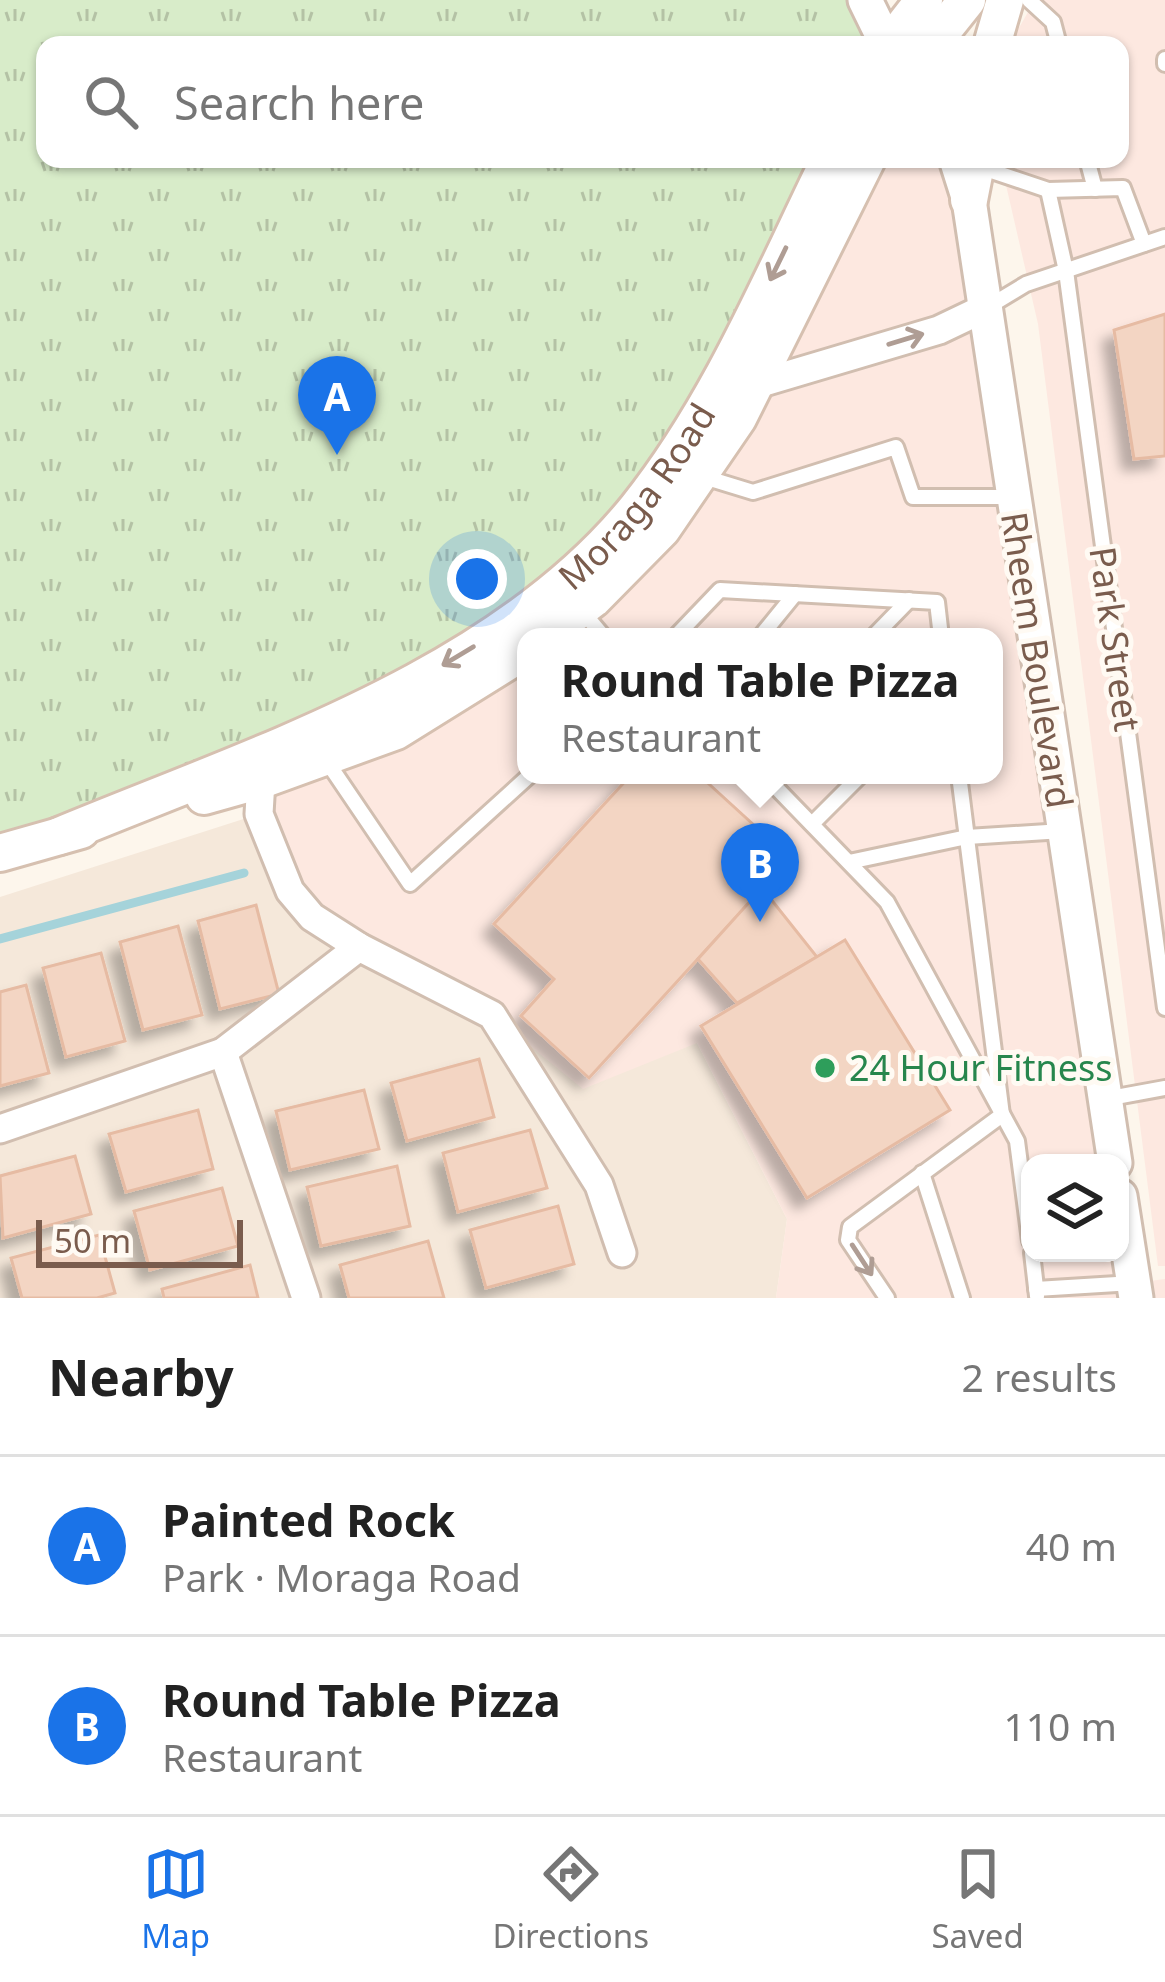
<!DOCTYPE html>
<html lang="en">
<head>
<meta charset="utf-8">
<style>
	:root { --surface:#fff; --page:#f6f6f6; --text:#222; --muted:#767676; --line:#e0e0e0; --accent:#1a73e8 }
	body { margin:0; font-family:"Noto Sans",sans-serif; background:var(--page); color:var(--text) }
	.controls { position:absolute; right:36px; bottom:36px; display:grid; overflow:hidden; border-radius:24px; box-shadow:0 3px 9px #0004 }
	.controls button { width:108px; height:108px; display:grid; place-items:center; padding:0; border:0; border-bottom:3px solid var(--line); background:var(--surface); color:var(--text); font:60px sans-serif }
	.scale { position:absolute; left:36px; bottom:30px; width:207px; box-sizing:border-box; padding-left:12px; border:6px solid #7a5c4d; border-top:0; font-size:33px; line-height:42px; white-space:nowrap; color:#7a5c4d; -webkit-text-stroke:9px #fffaf3; paint-order:stroke }
	.you { position:absolute; left:477px; top:579px; width:42px; height:42px; margin:-30px; border:9px solid #fff; border-radius:50%; background:#1a73e8; box-shadow:0 0 0 18px #1a73e833 }
	.badge { display:grid; place-items:center; width:78px; height:78px; border-radius:50%; background:var(--accent); color:#fff; font-size:39px; font-weight:700 }
	.pin { position:absolute; translate:-50% -99px; filter:drop-shadow(0 3px 6px #0008) }
	.pin::after { content:''; position:absolute; top:63px; width:42px; height:36px; background:inherit; clip-path:polygon(0 0,100% 0,50% 100%) }
	.popup { position:absolute; left:517px; top:628px; width:486px; height:156px; box-sizing:border-box; display:grid; place-content:center; border-radius:24px; background:var(--surface); filter:drop-shadow(0 3px 9px #0005); font-size:39px; white-space:nowrap; color:var(--muted) }
	.popup b { font-size:45px; color:var(--text) }
	.popup::after { content:''; position:absolute; left:50%; top:100%; margin-left:-24px; border:24px solid transparent; border-top-color:var(--surface) }
	.list { margin:0; padding:0; list-style:none }
	h2 { display:flex; justify-content:space-between; align-items:center; height:156px; margin:0; padding:0 48px; font-size:51px }
	h2 small { font-size:39px; font-weight:400; color:var(--muted) }
	.list li { display:grid; grid-template-columns:78px 1fr auto; gap:36px; align-items:center; box-sizing:border-box; height:180px; padding:0 48px; border-top:3px solid var(--line) }
	.list b { display:block; font-size:45px; white-space:nowrap }
	.list p { margin:0; font-size:39px; white-space:nowrap; color:var(--muted) }
	.list em { font-size:39px; font-style:normal; color:var(--muted) }
	.icon { flex:none; width:66px; height:66px; fill:none; stroke:currentColor; stroke-width:2; stroke-linecap:round; stroke-linejoin:round }
	.map { position:relative; flex:none; width:1165px; height:1298px; overflow:hidden }
	.search { position:absolute; background:var(--surface); box-shadow:0 3px 9px #0004; left:36px; right:36px; top:36px; height:132px; display:flex; align-items:center; gap:30px; box-sizing:border-box; padding:0 42px; border-radius:24px; color:var(--muted); font-size:45px }
	.sheet { height:516px; background:var(--surface) }
	nav { display:flex; justify-content:space-around; align-items:center; box-sizing:border-box; height:168px; border-top:3px solid var(--line); background:var(--surface); font-size:33px; color:var(--muted) }
	nav a { display:grid; justify-items:center; gap:6px }
	nav .on { color:var(--accent) }
	.map>svg:first-child { display:block }
	.residential { fill:#f5e8da }
	.commercial { fill:#fde8e0; fill-rule:evenodd }
	.park { fill:url(#park-tufts) }
	.lines { fill:none; stroke-linecap:round; stroke-linejoin:round }
	.stream { stroke:#a5d3da; stroke-width:9 }
	.building { fill:#f3d5c3; stroke:#e6bba3; stroke-width:3; filter:url(#shadow) }
	.service-casing { stroke:#d1beb0; stroke-width:20 }
	.minor-casing { stroke:#d1beb0; stroke-width:33 }
	.tertiary-casing { stroke:#d1beb0; stroke-width:39 }
	.secondary-casing { stroke:#d6c0b0; stroke-width:42 }
	.service { stroke:#fff; stroke-width:14 }
	.minor { stroke:#fff; stroke-width:27 }
	.tertiary { stroke:#fff; stroke-width:33 }
	.secondary { stroke:#fff; stroke-width:36 }
	.oneway { stroke:#af9d94 }
	.leisure-dot { fill:#2e9e5b; stroke:#fffaf3; stroke-width:4.5 }
	.labels { text-anchor:middle; stroke-width:10; stroke-linejoin:round; paint-order:stroke }
	.street-label { font-size:36px; fill:#7a5c4d; stroke:#fffaf3 }
	.leisure-label { font-size:36px; fill:#27864d; stroke:#fffaf3; text-anchor:start }
</style>
</head>
<body>
<div class="map">
<svg width="1165" height="1298" viewBox="0 0 1165 1298">
	<defs>
		<pattern id="park-tufts" width="24" height="20" patternUnits="userSpaceOnUse" patternTransform="scale(3)"><rect width="24" height="20" fill="#d8ecc9"/><path d="M3 7l-1-3M5 7V3M7 7l1-3M15 17l-1-3M17 17v-4M19 17l1-3" fill="none" stroke="#b4c2a5"/></pattern>
		<filter id="shadow"><feDropShadow dx="-11" dy="11" stdDeviation="6" flood-color="#0004"/></filter>
	</defs>
	<rect width="100%" height="100%" fill="#fdf6ec"/>
	<!-- residential -->
	<polygon class="residential" points="259,814 697,1043 787,1219 776,1298 0,1298 0,897"/>
	<!-- commercial -->
	<g class="commercial">
		<polygon points="1035,0 1165,0 1165,1266 1158,1266 1038,324 1000,159 1120,159 1120,45 1009,45"/>
		<path d="M832 159H956L1115 1163H1030V1253H1120L1134 1283 1165 1279V1298H776L787 1219 697 1043 583 1089 492 1015 327 925 259 814 263 751ZM526 637H994V775H526Z"/>
	</g>
	<!-- park -->
	<polygon class="park" points="0,0 865,0 887,45 45,45 45,159 832,159 637,509 489,637 0,853"/>
	<g class="lines">
		<!-- stream -->
		<polyline class="stream" points="0,939 244,873"/>
	</g>
	<!-- building -->
	<g class="building">
		<polygon points="1165,314 1165,456 1134,459 1114,330"/>
		<polygon points="631,775 699,775 790,858 589,1078 521,1016 554,979 494,924"/>
		<polygon points="762,888 817,957 737,1003 698,959"/>
		<polygon points="256,905 279,994 220,1009 198,921"/>
		<polygon points="178,926 202,1015 143,1030 120,942"/>
		<polygon points="845,940 950,1110 807,1198 701,1026"/>
		<polygon points="101,953 125,1041 66,1057 43,968"/>
		<polygon points="26,985 49,1073 0,1086 0,992"/>
		<polygon points="479,1059 494,1117 407,1141 391,1083"/>
		<polygon points="364,1090 379,1149 290,1170 276,1111"/>
		<polygon points="198,1110 213,1169 126,1192 109,1134"/>
		<polygon points="530,1130 547,1188 458,1212 443,1153"/>
		<polygon points="75,1156 91,1214 3,1238 0,1176"/>
		<polygon points="397,1166 410,1226 321,1246 307,1187"/>
		<polygon points="222,1188 238,1246 150,1270 134,1211"/>
		<polygon points="558,1206 574,1264 486,1288 470,1230"/>
		<polygon points="99,1235 115,1293 97,1298 22,1298 11,1258"/>
		<polygon points="428,1241 444,1298 349,1298 340,1265"/>
		<polygon points="250,1265 258,1298 164,1298 162,1289"/>
	</g>
	<g class="lines">
		<defs>
			<g id="service">
				<polyline points="1029,0 1053,22 1059,45"/>
				<polyline points="1165,59 1165,64"/>
				<polyline points="1087,159 1095,189"/>
				<polyline points="977,166 1048,190 1123,188 1144,244"/>
				<polyline points="1048,190 1066,271 1165,1008"/>
				<polyline points="988,307 1026,284 1165,237"/>
				<polyline points="704,477 753,492 896,447 913,497 1012,497"/>
				<polyline points="582,611 604,637"/>
				<polyline points="675,637 720,590 937,602 941,637"/>
				<polyline points="760,637 795,594"/>
				<polyline points="873,637 909,600"/>
				<polyline points="326,760 410,884 530,775"/>
				<polyline points="764,775 887,902 1017,1141 1030,1241"/>
				<polyline points="812,824 861,775"/>
				<polyline points="849,862 967,837 1063,831"/>
				<polyline points="1105,1099 1165,1088"/>
				<polyline points="922,1173 962,1298"/>
				<polyline points="1032,1253 1037,1296"/>
				<polyline points="1036,1289 1133,1283"/>
				<polyline points="887,1298 848,1240 850,1227 1002,1115 959,775"/>
			</g>
			<g id="minor">
				<polyline points="754,385 939,330 983,309"/>
				<polyline points="261,780 259,814 290,891 312,917 359,947 492,1015 599,1185 622,1253"/>
				<polyline points="223,1052 306,1298"/>
				<polyline points="0,1129 223,1052 359,947"/>
			</g>
			<g id="tertiary">
				<polyline points="865,0 887,45"/>
				<polyline points="956,159 969,200 1115,1163"/>
				<polyline points="1120,1196 1136,1298"/>
			</g>
			<g id="secondary">
				<polyline points="889,45 924,0"/>
				<polyline points="931,45 967,0"/>
				<polyline points="992,45 1005,0"/>
				<polyline points="969,200 977,159"/>
				<polyline points="543,637 593,599 662,529 738,418 867,159"/>
				<polyline points="204,796 261,780 396,731 526,650"/>
				<path id="s1" d="M59 836C254 755 500 678 637 508 720 404 772 277 830 159"/>
				<polyline points="0,853 81,830"/>
			</g>
		</defs>
		<!-- service casing -->
		<use href="#service" class="service-casing"/>
		<!-- minor casing -->
		<use href="#minor" class="minor-casing"/>
		<!-- tertiary casing -->
		<use href="#tertiary" class="tertiary-casing"/>
		<!-- secondary casing -->
		<use href="#secondary" class="secondary-casing"/>
		<!-- service -->
		<use href="#service" class="service"/>
		<!-- minor -->
		<use href="#minor" class="minor"/>
		<!-- tertiary -->
		<use href="#tertiary" class="tertiary"/>
		<!-- secondary -->
		<use href="#secondary" class="secondary"/>
	</g>
	<!-- one-way arrows -->
	<defs><path id="oneway-shaft" d="M-6 0H5M1.5-3L5.5 0L1.5 3" fill="none" stroke-width="1.6" stroke-linecap="round" stroke-linejoin="round" transform="scale(3)"/></defs>
	<g class="oneway">
		<use href="#oneway-shaft" transform="translate(778 264) rotate(116)"/>
		<use href="#oneway-shaft" transform="translate(906 339) rotate(-17)"/>
		<use href="#oneway-shaft" transform="translate(458 656) rotate(149)"/>
		<use href="#oneway-shaft" transform="translate(862 1260) rotate(57)"/>
	</g>
	<!-- markers -->
	<circle class="leisure-dot" cx="825" cy="1068" r="12"/>
	<g class="labels">
		<!-- street labels -->
		<g class="street-label">
			<text dy="13" stroke="none"><textPath href="#s1" startOffset="681">Moraga Road</textPath></text>
			<text transform="translate(1115 639) rotate(82)" y="13">Park Street</text>
			<text transform="translate(1037 660) rotate(81)" y="13">Rheem Boulevard</text>
		</g>
		<!-- leisure labels -->
		<g class="leisure-label">
			<text x="849" y="1081">24 Hour Fitness</text>
		</g>
	</g>
</svg>
<div class="controls">
<button><svg class="icon" aria-label="layers" viewBox="0 0 24 24"><path d="M12 4l9 5-9 5-9-5zM3 14l9 5 9-5"/></svg></button>
</div>
<div class="scale">50 m</div>
<div class="you"></div>
<div class="pin badge" style="left:337px;top:455px">A</div>
<div class="pin badge" style="left:760px;top:922px">B</div>
<div class="popup"><b>Round Table Pizza</b>Restaurant</div>
<div class="search"><svg class="icon" aria-label="search" viewBox="0 0 24 24"><circle cx="10" cy="10" r="6"/><path d="M15 15l6 6"/></svg>Search here</div>
</div>
<section class="sheet">
<h2>Nearby<small>2 results</small></h2>
<ul class="list">
<li><span class="badge">A</span><div><b>Painted Rock</b><p>Park · Moraga Road</p></div><em>40 m</em></li>
<li><span class="badge">B</span><div><b>Round Table Pizza</b><p>Restaurant</p></div><em>110 m</em></li>
</ul>
</section>
<nav>
<a class="on"><svg class="icon" aria-label="map" viewBox="0 0 24 24"><path d="M3 6l6-2 6 2 6-2v14l-6 2-6-2-6 2zM9 4v14M15 6v14"/></svg>Map</a>
<a><svg class="icon" aria-label="directions" viewBox="0 0 24 24"><path d="M12 3l9 9-9 9-9-9zM9 14v-3h6M13 9l2 2-2 2"/></svg>Directions</a>
<a><svg class="icon" aria-label="saved" viewBox="0 0 24 24"><path d="M7 4h10v16l-5-4-5 4z"/></svg>Saved</a>
</nav>
</body>
</html>
